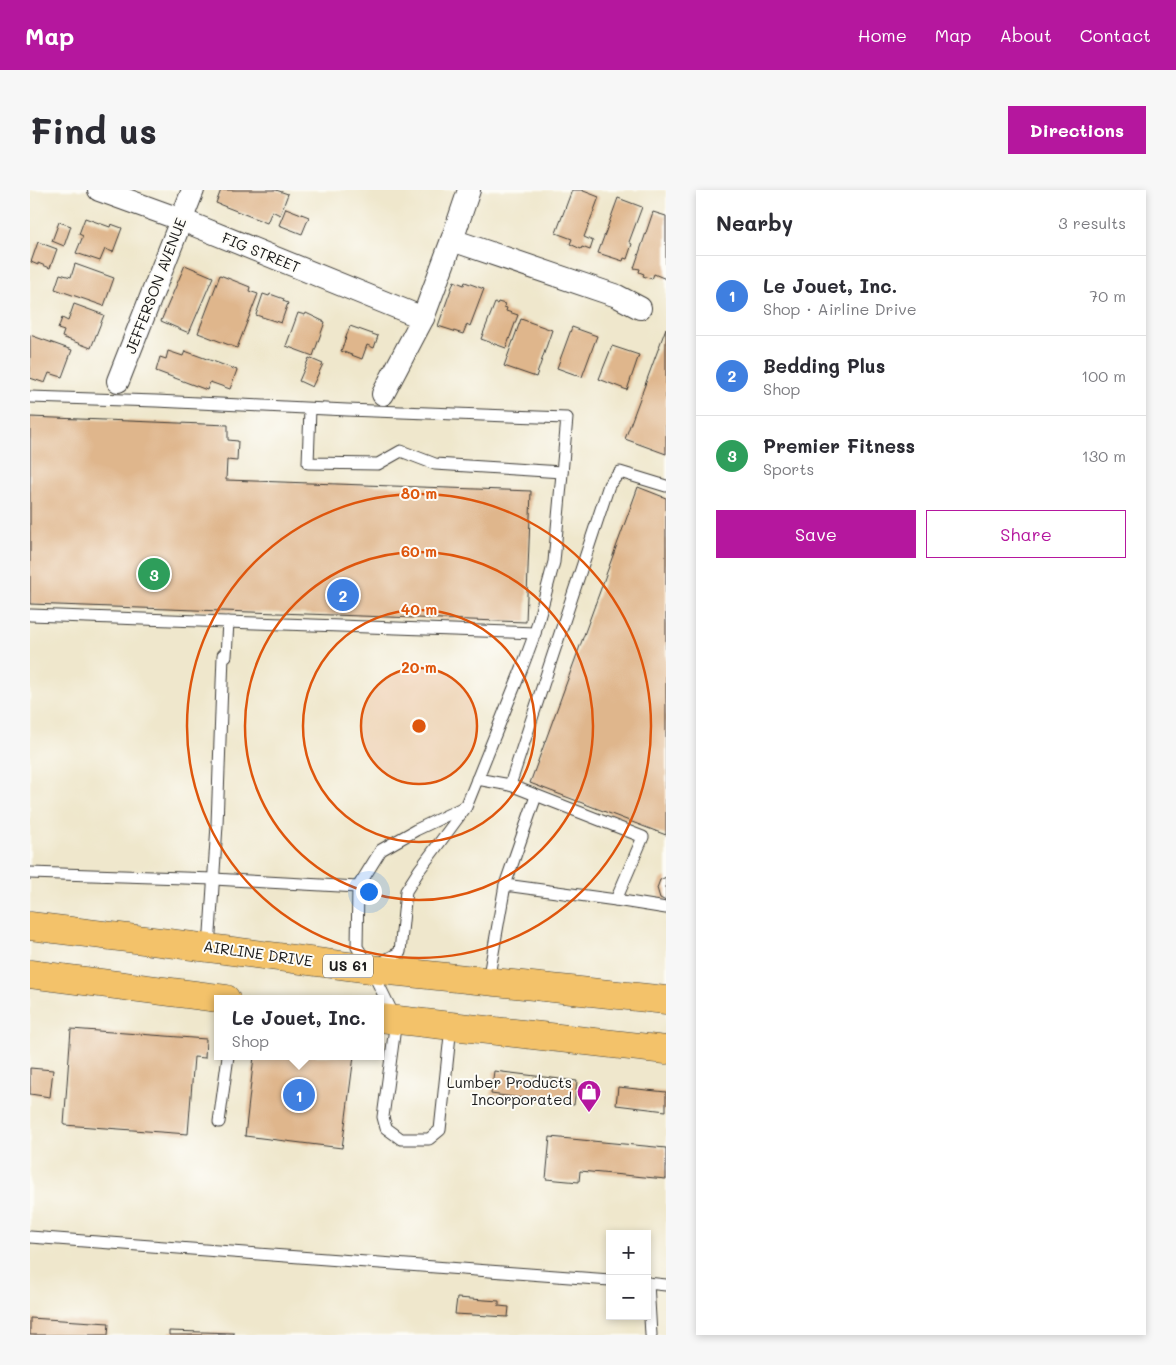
<!DOCTYPE html>
<html lang="en">
<head>
<meta charset="utf-8">
<style>
	:root { --surface:#fff; --page:#f7f7f7; --text:#2b2b33; --muted:#7c7c81; --line:#e1e1e2; --accent:#b5179e }
	body { margin:0; font-family:Mali,sans-serif; background:var(--page); color:var(--text) }
	.controls { position:absolute; right:15px; bottom:15px; display:grid; overflow:hidden; border-radius:0px; box-shadow:0 2px 8px #0003 }
	.controls button { width:45px; height:45px; display:grid; place-items:center; padding:0; border:0; border-bottom:1px solid var(--line); background:var(--surface); color:var(--text); font:25px sans-serif }
	.you { position:absolute; left:338px; top:701px; width:18px; height:18px; margin:-12px; border:4px solid #fff; border-radius:50%; background:#1a73e8; box-shadow:0 0 0 8px #1a73e833 }
	.badge { display:grid; place-items:center; width:32px; height:32px; border-radius:50%; background:var(--accent); color:#fff; font-size:16px; font-weight:700 }
	.pin { position:absolute; translate:-50% -50%; border:2px solid #fff; box-shadow:0 1px 5px #0006 }
	.popup { position:absolute; left:184px; top:805px; width:170px; height:65px; box-sizing:border-box; display:grid; place-content:center; border-radius:0px; background:var(--surface); filter:drop-shadow(0 1px 4px #0005); font-size:16px; white-space:nowrap; color:var(--muted) }
	.popup b { font-size:19px; color:var(--text) }
	.popup::after { content:''; position:absolute; left:50%; top:100%; margin-left:-10px; border:10px solid transparent; border-top-color:var(--surface) }
	.list { margin:0; padding:0; list-style:none }
	h2 { display:flex; justify-content:space-between; align-items:center; height:65px; margin:0; padding:0 20px; font-size:21px }
	h2 small { font-size:16px; font-weight:400; color:var(--muted) }
	.list li { display:grid; grid-template-columns:32px 1fr auto; gap:15px; align-items:center; box-sizing:border-box; height:80px; padding:0 20px; border-top:1px solid var(--line) }
	.list b { display:block; font-size:19px; white-space:nowrap }
	.list p { margin:0; font-size:16px; white-space:nowrap; color:var(--muted) }
	.list em { font-size:16px; font-style:normal; color:var(--muted) }
	.actions { display:flex; gap:10px; padding:15px 20px }
	.actions a { flex:1; padding:11px 0; border:1px solid var(--accent); border-radius:0px; text-align:center; font-size:18px; color:var(--accent) }
	.actions .main { background:var(--accent); color:#fff }
	.map { position:relative; flex:none; width:636px; height:1145px; overflow:hidden; border-radius:0px }
	header { display:flex; align-items:center; gap:30px; box-sizing:border-box; height:70px; padding:0 25px; background:var(--accent); color:#fff }
	header strong { font-size:24px }
	nav { display:flex; gap:28px; margin-inline-start:auto; font-size:18px }
	.intro { display:flex; align-items:center; justify-content:space-between; box-sizing:border-box; height:120px; padding:0 30px }
	h1 { margin:0; font-size:35px }
	.button { padding:12px 22px; border-radius:0px; background:var(--accent); color:#fff; font-size:18px; font-weight:700 }
	main { display:flex; gap:30px; padding:0 30px }
	aside { flex:1; background:var(--surface); border-radius:0px; box-shadow:0 2px 8px #0003 }
	.map>svg:first-child { display:block }
	.building { fill:#dfb68c }
	.lines { fill:none; stroke-linecap:round; stroke-linejoin:round }
	.lane-casing { stroke:#3c3a36; stroke-width:13 }
	.street-casing { stroke:#3c3a36; stroke-width:24 }
	.highway-casing { stroke:#3c3a36; stroke-width:29 }
	.lane { stroke:#fff; stroke-width:11 }
	.street { stroke:#fff; stroke-width:22 }
	.highway { stroke:#f3c26a; stroke-width:28 }
	.ring { fill:none; stroke:#de560d; stroke-width:2.5 }
	.labels { text-anchor:middle; stroke-width:4; stroke-linejoin:round; paint-order:stroke }
	.shield { fill:#fdfcf7; stroke:#605f5e; stroke-width:1 }
	.shield-label { font-size:14px; font-weight:bold; fill:#1c1c1c }
	.street-label { font-size:15px; fill:#1c1c1c; stroke:#fdfcf7 }
	.poi-label { font-size:15px; fill:#1c1c1c; stroke:#fdfcf7; text-anchor:end }
	.centre { fill:#de560d; stroke:#fdfcf7; stroke-width:2.5 }
	.ring-label { font-size:15px; text-anchor:middle; font-weight:bold; fill:#de560d; stroke:#fdfcf7; stroke-width:4; stroke-linejoin:round; paint-order:stroke }
</style>
</head>
<body>
<header>
<strong>Map</strong>
<nav><a>Home</a><a>Map</a><a>About</a><a>Contact</a></nav>
</header>
<div class="intro"><h1>Find us</h1><a class="button">Directions</a></div>
<main>
<div class="map">
<svg width="636" height="1145" viewBox="0 0 636 1145">
	<rect width="100%" height="100%" fill="#fdfcf7"/>
	<filter id="ink" filterUnits="userSpaceOnUse"><feTurbulence type="fractalNoise" baseFrequency=".02" numOctaves="2"/><feDisplacementMap in="SourceGraphic" scale="10" xChannelSelector="R" yChannelSelector="G"/><feConvolveMatrix kernelMatrix="1 2 1 2 8 2 1 2 1" color-interpolation-filters="sRGB"/></filter>
	<filter id="wash" filterUnits="userSpaceOnUse"><feTurbulence type="fractalNoise" baseFrequency=".0096" numOctaves="4" result="noise"/><feDisplacementMap in="SourceGraphic" scale="20" xChannelSelector="R" yChannelSelector="G"/><feGaussianBlur stdDeviation="1.12" result="paint"/><feColorMatrix in="noise" values="0 0 0 0 0 0 0 0 0 0 0 0 0 0 0 0 0 1.4 0 .05"/><feComposite in="paint" operator="in"/></filter>
	<g filter="url(#wash)">
		<rect width="100%" height="100%" fill="#efe7cc"/>
		<g id="blocks">
			<!-- building -->
			<g class="building">
				<polygon points="191,0 246,0 258,4 250,25 242,21 237,33 186,13"/>
				<polygon points="542,0 551,0 569,7 554,47 563,51 560,60 552,57 551,59 540,54 542,49 526,43"/>
				<polygon points="588,8 612,17 599,52 602,54 597,69 594,68 593,71 568,63"/>
				<polygon points="256,18 279,27 272,44 249,35"/>
				<polygon points="623,22 636,26 636,89 624,84 622,89 613,86 614,84 609,82 610,79 604,78"/>
				<polygon points="55,28 80,37 81,34 92,38 83,62 75,59 70,71 46,63 53,46 49,44"/>
				<polygon points="29,32 41,36 34,56 22,51"/>
				<polygon points="8,52 27,59 20,78 8,73 8,75 1,72"/>
				<polygon points="45,74 84,88 74,116 25,99 30,84 41,87"/>
				<polygon points="155,75 183,87 159,143 131,131"/>
				<polygon points="190,85 220,97 219,101 228,104 207,158 168,143"/>
				<polygon points="424,91 434,95 435,92 454,99 440,136 437,134 433,144 408,136"/>
				<polygon points="233,104 239,106 240,104 254,109 253,111 258,113 251,133 226,125"/>
				<polygon points="468,112 475,114 474,117 477,118 476,121 488,125 476,158 451,149 465,113 467,114"/>
				<polygon points="44,114 74,125 61,158 32,147 34,141 28,139 32,128 38,131"/>
				<polygon points="268,123 275,125 276,123 295,132 283,166 256,156"/>
				<polygon points="491,129 522,140 506,187 474,176"/>
				<polygon points="320,136 348,146 344,158 337,155 332,169 311,161"/>
				<polygon points="542,137 567,146 552,187 527,178"/>
				<polygon points="636,138 636,264 595,249"/>
				<polygon points="0,145 42,160 32,187 19,183 15,193 0,188"/>
				<polygon points="582,156 609,165 597,200 569,189"/>
				<polygon points="138,161 153,166 155,161 207,180 200,199 180,192 177,200 126,181 130,167 136,169"/>
				<polygon points="279,168 293,174 282,197 269,191"/>
				<polygon points="0,227 198,235 198,250 208,251 207,271 197,270 196,290 501,301 496,432 0,414"/>
				<polygon points="608,297 636,308 636,645 500,593"/>
				<polygon points="636,687 636,711 630,708 627,698 630,690"/>
				<polygon points="41,839 176,849 175,868 164,867 158,944 34,935"/>
				<polygon points="224,866 324,866 312,958 215,946"/>
				<polygon points="0,878 23,880 20,907 0,904"/>
				<polygon points="464,881 547,891 544,915 461,904"/>
				<polygon points="588,897 636,902 636,921 586,915"/>
				<polygon points="520,947 636,958 636,989 550,981 549,992 516,989"/>
				<polygon points="427,1108 469,1111 469,1116 479,1117 478,1127 425,1124"/>
				<polygon points="0,1128 79,1133 78,1145 0,1145"/>
				<polygon points="139,1141 204,1143 204,1145 139,1145"/>
			</g>
		</g>
	</g>
	<g filter="url(#ink)">
		<use href="#blocks" fill-opacity="0" stroke="#3c3a36" stroke-width="1"/>
		<g class="lines">
			<defs>
				<g id="lane">
					<polyline points="0,207 126,211 317,220 537,228 524,372 505,443"/>
					<polyline points="280,219 278,273 348,274 371,261 405,274 532,282"/>
					<polyline points="0,425 505,443 492,478 436,617 390,679 376,701 370,762 349,774"/>
					<polyline points="196,466 198,432"/>
					<polyline points="447,589 480,595 579,295 590,282 636,296"/>
					<polyline points="480,595 613,647 586,710 636,718"/>
					<polyline points="0,683 184,689 328,697"/>
					<polyline points="475,695 506,606"/>
					<polyline points="179,758 187,635 193,465"/>
					<polyline points="458,791 475,695 586,710"/>
					<polyline points="421,836 410,940 399,949 371,949 356,938 353,927 366,830 341,779 327,757 328,697 351,660 386,640 434,617"/>
					<polyline points="189,932 198,866"/>
					<polyline points="0,1047 580,1090"/>
					<polyline points="617,1093 636,1095"/>
					<polyline points="618,1093 621,1145"/>
				</g>
				<g id="street">
					<polyline points="69,0 152,30 393,128"/>
					<polyline points="422,50 587,106 610,118"/>
					<polyline points="88,191 163,0"/>
					<polyline points="353,204 393,128 422,50 439,0"/>
				</g>
				<g id="highway">
					<polyline points="0,736 179,758 341,779 636,810"/>
					<polyline points="0,784 196,809"/>
					<polyline points="350,828 636,860"/>
				</g>
			</defs>
			<!-- lane casing -->
			<use href="#lane" class="lane-casing"/>
			<!-- street casing -->
			<use href="#street" class="street-casing"/>
			<!-- highway casing -->
			<use href="#highway" class="highway-casing"/>
			<!-- lane -->
			<use href="#lane" class="lane"/>
			<!-- street -->
			<use href="#street" class="street"/>
			<!-- highway -->
			<use href="#highway" class="highway"/>
		</g>
	</g>
	<!-- distance rings -->
	<circle cx="389" cy="536" r="58" fill="#de560d" fill-opacity=".12"/>
	<g class="ring">
		<circle cx="389" cy="536" r="58"/>
		<circle cx="389" cy="536" r="116"/>
		<circle cx="389" cy="536" r="174"/>
		<circle cx="389" cy="536" r="232"/>
	</g>
	<!-- icons -->
	<defs>
		<symbol id="shop-pin" viewBox="-11 -11 22 30"><path d="M0 17L-7.5 6A9.5 9.5 0 1 1 7.5 6Z" fill="#b5179e" stroke="#fdfcf7"/><path d="M-5-2.5h2.3a2.7 3.5 0 0 1 5.4 0H5L5.5 6h-11ZM-1.5-2.5h3a1.5 2.3 0 0 0-3 0Z" fill="#fff"/></symbol>
	</defs>
	<g fill-rule="evenodd">
		<use href="#shop-pin" x="545" y="888" width="28" height="38"/>
	</g>
	<g class="labels">
		<!-- shield labels -->
		<rect class="shield" x="293" y="764.5" width="50" height="23" rx="4"/>
		<g class="shield-label">
			<text x="318" y="781">US 61</text>
		</g>
		<!-- street labels -->
		<g class="street-label">
			<text transform="translate(231 63) rotate(22)" y="5">FIG STREET</text>
			<text transform="translate(126 96) rotate(-69)" y="5">JEFFERSON AVENUE</text>
			<text transform="translate(228 764) rotate(8)" y="5">AIRLINE DRIVE</text>
		</g>
		<!-- poi labels -->
		<g class="poi-label">
			<text x="542" y="898">Lumber Products<tspan x="542" dy="17">Incorporated</tspan></text>
		</g>
	</g>
	<circle cx="389" cy="536" r="8" class="centre"/>
	<g class="ring-label">
		<text x="389" y="309">80 m</text>
		<text x="389" y="367">60 m</text>
		<text x="389" y="425">40 m</text>
		<text x="389" y="483">20 m</text>
	</g>
</svg>
<div class="controls">
<button>+</button>
<button>−</button>
</div>
<div class="you"></div>
<div class="pin badge" style="left:269px;top:905px;background:#3f7fe0">1</div>
<div class="popup"><b>Le Jouet, Inc.</b>Shop</div>
<div class="pin badge" style="left:313px;top:405px;background:#3f7fe0">2</div>
<div class="pin badge" style="left:124px;top:384px;background:#2e9e5b">3</div>
</div>
<aside>
<h2>Nearby<small>3 results</small></h2>
<ul class="list">
<li><span class="badge" style="background:#3f7fe0">1</span><div><b>Le Jouet, Inc.</b><p>Shop · Airline Drive</p></div><em>70 m</em></li>
<li><span class="badge" style="background:#3f7fe0">2</span><div><b>Bedding Plus</b><p>Shop</p></div><em>100 m</em></li>
<li><span class="badge" style="background:#2e9e5b">3</span><div><b>Premier Fitness</b><p>Sports</p></div><em>130 m</em></li>
</ul>
<div class="actions"><a class="main">Save</a><a>Share</a></div>
</aside>
</main>
</body>
</html>
